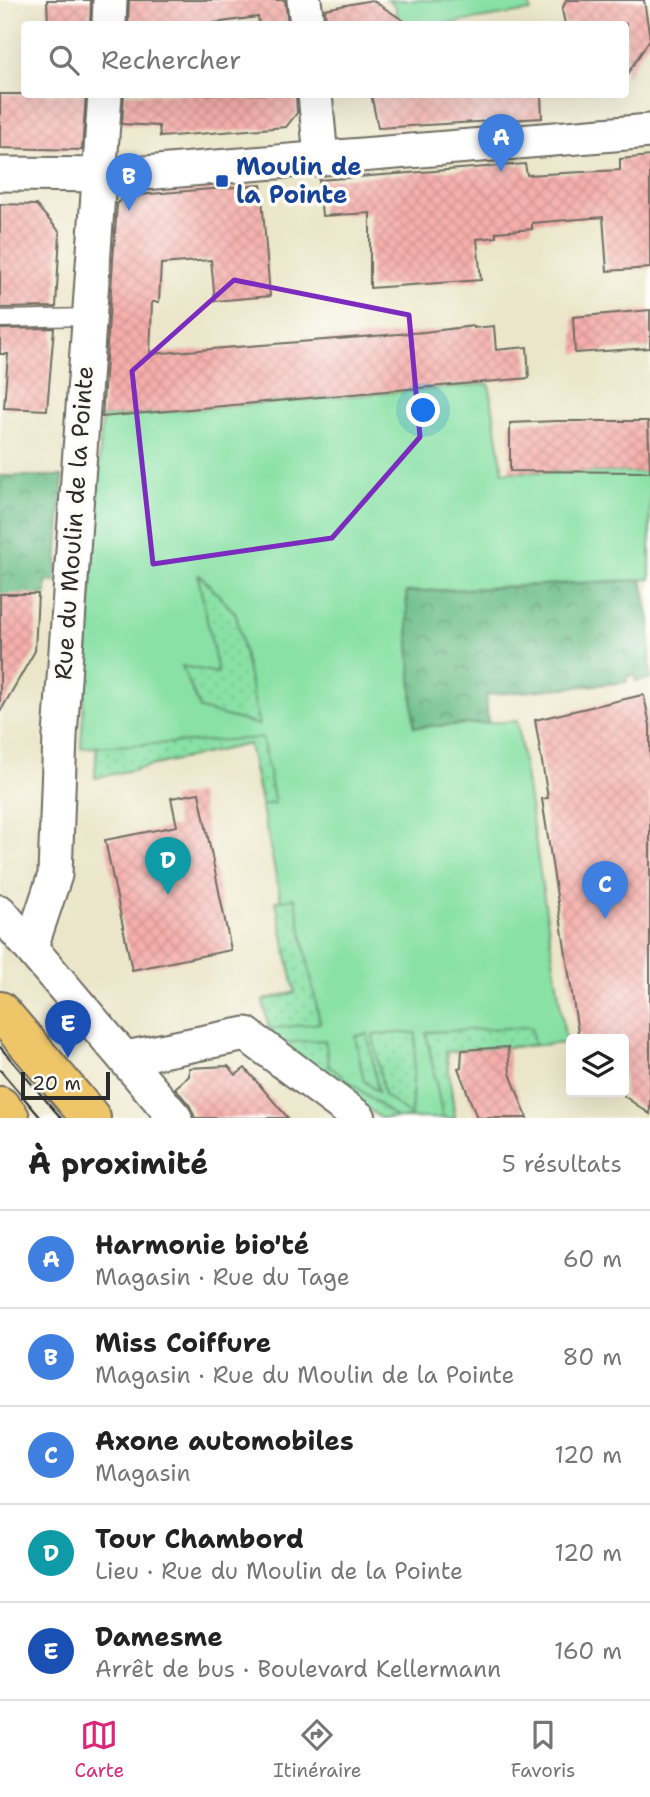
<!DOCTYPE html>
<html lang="fr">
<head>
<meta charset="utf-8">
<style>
	:root { --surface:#fff; --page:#f2f2f2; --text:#222; --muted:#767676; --line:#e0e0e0; --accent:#db2777 }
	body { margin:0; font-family:"Shantell Sans",sans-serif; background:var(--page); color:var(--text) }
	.controls { position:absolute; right:21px; bottom:21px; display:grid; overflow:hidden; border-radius:7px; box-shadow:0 7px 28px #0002 }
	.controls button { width:63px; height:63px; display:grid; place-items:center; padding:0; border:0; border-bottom:2px solid var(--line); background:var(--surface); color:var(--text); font:35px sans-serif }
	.scale { position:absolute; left:21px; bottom:18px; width:89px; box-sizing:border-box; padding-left:7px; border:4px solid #2b2b2b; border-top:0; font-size:19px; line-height:24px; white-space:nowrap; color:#2b2b2b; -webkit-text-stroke:5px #fdfcf7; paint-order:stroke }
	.you { position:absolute; left:424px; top:411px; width:24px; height:24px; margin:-18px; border:5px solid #fff; border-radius:50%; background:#1a73e8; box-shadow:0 0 0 10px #1a73e833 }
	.badge { display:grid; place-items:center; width:46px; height:46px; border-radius:50%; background:var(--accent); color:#fff; font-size:23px; font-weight:700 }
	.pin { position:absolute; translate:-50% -58px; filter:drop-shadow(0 2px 4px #0008) }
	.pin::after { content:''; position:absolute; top:37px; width:24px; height:21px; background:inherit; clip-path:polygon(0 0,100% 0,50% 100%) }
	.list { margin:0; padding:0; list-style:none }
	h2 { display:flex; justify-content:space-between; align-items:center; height:91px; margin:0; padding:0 28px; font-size:30px }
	h2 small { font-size:23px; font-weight:400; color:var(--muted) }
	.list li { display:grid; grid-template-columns:46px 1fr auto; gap:21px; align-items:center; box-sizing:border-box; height:98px; padding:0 28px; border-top:2px solid var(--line) }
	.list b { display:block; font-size:26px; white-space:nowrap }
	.list p { margin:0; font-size:23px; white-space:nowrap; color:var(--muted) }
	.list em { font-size:23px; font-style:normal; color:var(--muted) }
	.icon { flex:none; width:38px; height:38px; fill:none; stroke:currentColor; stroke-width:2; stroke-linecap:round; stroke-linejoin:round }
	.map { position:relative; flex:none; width:650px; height:1118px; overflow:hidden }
	.search { position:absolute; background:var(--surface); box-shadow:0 7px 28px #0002; left:21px; right:21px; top:21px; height:77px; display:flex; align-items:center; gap:18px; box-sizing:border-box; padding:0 24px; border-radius:7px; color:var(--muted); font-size:26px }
	.sheet { height:581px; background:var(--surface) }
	nav { display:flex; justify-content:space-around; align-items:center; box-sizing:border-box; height:98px; border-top:2px solid var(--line); background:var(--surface); font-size:19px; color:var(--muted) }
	nav a { display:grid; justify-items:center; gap:4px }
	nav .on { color:var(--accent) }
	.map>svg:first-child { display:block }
	.green { fill:#89e1a6; stroke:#5a8668; stroke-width:2 }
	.forest { fill:url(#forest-crowns); stroke:#4c755b; stroke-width:2 }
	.garden { fill:url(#garden-dots); stroke:#5a8668; stroke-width:2 }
	.building { fill:url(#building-cross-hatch) }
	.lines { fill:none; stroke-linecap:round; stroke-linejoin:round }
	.lane-casing { stroke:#6e6c62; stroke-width:19 }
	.street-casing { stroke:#6e6c62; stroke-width:37 }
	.primary-casing { stroke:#6e6c62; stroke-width:42 }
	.lane { stroke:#fff; stroke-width:16 }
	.street { stroke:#fff; stroke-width:33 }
	.primary { stroke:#eec569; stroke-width:38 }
	.tram { stroke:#2b2b2b; stroke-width:2 }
	.marked { fill:none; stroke:#7b2cbf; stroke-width:5; stroke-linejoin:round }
	.transit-dot { fill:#1a4fb4; stroke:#fdfcf7; stroke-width:2.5 }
	.labels { text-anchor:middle; stroke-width:7; stroke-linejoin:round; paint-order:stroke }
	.transit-label { font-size:24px; font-weight:bold; fill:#164399; stroke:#fdfcf7; text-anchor:start }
	.street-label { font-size:24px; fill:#2b2b2b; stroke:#fdfcf7 }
</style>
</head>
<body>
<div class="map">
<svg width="650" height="1118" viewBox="0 0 650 1118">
	<defs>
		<pattern id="forest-crowns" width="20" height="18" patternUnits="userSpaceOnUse" patternTransform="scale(1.75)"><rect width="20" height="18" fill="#6ebf8b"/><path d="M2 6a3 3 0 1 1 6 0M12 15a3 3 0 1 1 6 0" fill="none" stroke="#5b9b72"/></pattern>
		<pattern id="garden-dots" width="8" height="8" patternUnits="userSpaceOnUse" patternTransform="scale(1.75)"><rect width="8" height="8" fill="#89e1a6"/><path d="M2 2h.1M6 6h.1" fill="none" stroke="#76c18f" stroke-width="1.8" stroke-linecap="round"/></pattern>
		<pattern id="building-cross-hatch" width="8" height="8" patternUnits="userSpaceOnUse" patternTransform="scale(1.75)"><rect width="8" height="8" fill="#f5aeab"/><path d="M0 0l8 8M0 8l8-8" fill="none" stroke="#d29693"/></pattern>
	</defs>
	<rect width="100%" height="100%" fill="#fdfcf7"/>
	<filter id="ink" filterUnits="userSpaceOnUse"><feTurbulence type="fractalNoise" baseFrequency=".0143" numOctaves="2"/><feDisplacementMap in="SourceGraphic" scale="14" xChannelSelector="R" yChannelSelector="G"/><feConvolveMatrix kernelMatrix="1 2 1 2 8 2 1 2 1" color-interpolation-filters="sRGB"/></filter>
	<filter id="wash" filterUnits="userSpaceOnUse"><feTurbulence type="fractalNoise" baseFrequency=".00686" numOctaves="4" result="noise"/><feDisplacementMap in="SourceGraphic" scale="28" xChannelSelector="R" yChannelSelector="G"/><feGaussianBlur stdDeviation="1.57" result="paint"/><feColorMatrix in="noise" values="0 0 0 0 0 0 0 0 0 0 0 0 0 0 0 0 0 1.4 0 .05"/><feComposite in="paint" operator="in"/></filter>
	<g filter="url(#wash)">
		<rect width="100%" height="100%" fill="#ebe6c9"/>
		<!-- green -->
		<g class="green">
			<polygon points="387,0 529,0 531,11 445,24 399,24 395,5"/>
			<polygon points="489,384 503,472 650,472 650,579 406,592 415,727 517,721 566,1043 446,1052 455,1118 381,1118 277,1043 269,1029 263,1000 295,992 276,901 281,900 249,744 95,778 97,747 81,748 102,417"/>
		</g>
		<!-- forest -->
		<g class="forest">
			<polygon points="0,476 63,476 56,582 46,581 46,594 0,598"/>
			<polygon points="642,580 650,621 650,679 636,681 635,675 627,676 627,682 486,695 488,723 414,727 406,592"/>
		</g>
		<!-- garden -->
		<g class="garden">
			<polygon points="200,575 236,614 259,725 200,709 182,666 218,673 198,576"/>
			<polygon points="262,738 275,803 262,805 249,744 95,778 97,747"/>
			<polygon points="295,898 320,1023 269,1029 263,1000 295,993 276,901"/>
			<polygon points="531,1027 534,1045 446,1052 455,1118 443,1118 426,1032"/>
			<polygon points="400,1033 416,1033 411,1116 384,1095 373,1035"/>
			<polygon points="368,1034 378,1092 364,1081 355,1036"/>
			<polygon points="325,1040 329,1066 397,1118 381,1118 277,1043"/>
		</g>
		<g id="blocks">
			<!-- building -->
			<g class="building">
				<polygon points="47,0 91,0 90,24 48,24"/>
				<polygon points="129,0 285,0 288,24 259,24 258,17 207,24 128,24"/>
				<polygon points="372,0 409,24 326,24 325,9"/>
				<polygon points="566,0 644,0 650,39 626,76 626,24 565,24 562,10"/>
				<polygon points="0,94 86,94 82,150 0,148"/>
				<polygon points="124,94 296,94 297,113 286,127 160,137 159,126 122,124"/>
				<polygon points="371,94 541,94 542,118 378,128"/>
				<polygon points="650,156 650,268 607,271 603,217 532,223 532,229 496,232 496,237 477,239 481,280 370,288 370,213 322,216 319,180 525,164 527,175 620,170 620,159"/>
				<polygon points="261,185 270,296 215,301 211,260 161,264 159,302 152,302 150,354 424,332 474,326 474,328 494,326 496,350 527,347 529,378 102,417 117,204 125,196"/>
				<polygon points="0,204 36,205 60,232 56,307 0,308"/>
				<polygon points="650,310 650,348 575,353 573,317"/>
				<polygon points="54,328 47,410 4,408 8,354 0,354 0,329"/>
				<polygon points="557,421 648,421 650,472 510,471 510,423"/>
				<polygon points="0,594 38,594 35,651 0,712"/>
				<polygon points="642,695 644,696 650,725 650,1114 624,1096 624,1039 579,1039 542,799 548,798 535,720"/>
				<polygon points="199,793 231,950 132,970 105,840 177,826 171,798"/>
				<polygon points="508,1047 510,1073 527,1118 477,1118 458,1068 461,1067 462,1050"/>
				<polygon points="228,1066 236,1075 245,1068 288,1118 195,1118 190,1106 175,1088 189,1076 189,1068"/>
			</g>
		</g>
	</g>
	<g filter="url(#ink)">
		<use href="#blocks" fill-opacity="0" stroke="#6e6c62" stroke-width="2"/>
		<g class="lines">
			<defs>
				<polyline id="lane" points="0,319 88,317"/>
				<g id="street">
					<polyline points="304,0 307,24"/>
					<polyline points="109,24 110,0"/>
					<polyline points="315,94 321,158"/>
					<polyline points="0,174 120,175 650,131"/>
					<polyline points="0,912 175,1118"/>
					<polyline points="31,947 55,875 60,736 105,94"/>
					<polyline points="126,1058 246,1034 359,1118"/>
				</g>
				<g id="primary">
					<polyline points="0,1011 91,1118"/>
					<polyline points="0,1106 10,1118"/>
				</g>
			</defs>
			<!-- lane casing -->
			<use href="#lane" class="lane-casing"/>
			<!-- street casing -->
			<use href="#street" class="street-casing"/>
			<!-- primary casing -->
			<use href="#primary" class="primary-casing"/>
			<!-- lane -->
			<use href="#lane" class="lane"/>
			<!-- street -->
			<use href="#street" class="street"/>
			<!-- primary -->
			<use href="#primary" class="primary"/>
			<!-- tram -->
			<g class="tram">
				<polyline points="0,1047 61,1118"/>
				<polyline points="0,1070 41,1118"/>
			</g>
		</g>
	</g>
	<!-- marked area -->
	<path class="marked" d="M234 280 409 315 420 437 332 538 153 564 132 371Z"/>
	<!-- markers -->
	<rect class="transit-dot" x="215" y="174" width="14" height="14" rx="3.5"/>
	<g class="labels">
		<!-- transit labels -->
		<g class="transit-label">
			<text x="236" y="175">Moulin de<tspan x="236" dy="28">la Pointe</tspan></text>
		</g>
		<!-- street labels -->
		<g class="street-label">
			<text transform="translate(74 523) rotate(-86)" y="8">Rue du Moulin de la Pointe</text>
		</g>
	</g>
</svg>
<div class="controls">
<button><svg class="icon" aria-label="layers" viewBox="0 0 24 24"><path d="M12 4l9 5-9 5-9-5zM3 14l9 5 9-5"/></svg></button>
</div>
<div class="scale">20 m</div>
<div class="you"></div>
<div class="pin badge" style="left:501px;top:172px;background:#3f7fe0">A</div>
<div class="pin badge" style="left:129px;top:211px;background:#3f7fe0">B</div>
<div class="pin badge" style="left:605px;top:919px;background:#3f7fe0">C</div>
<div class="pin badge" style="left:168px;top:895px;background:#0f9aa8">D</div>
<div class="pin badge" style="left:68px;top:1058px;background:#1a4fb4">E</div>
<div class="search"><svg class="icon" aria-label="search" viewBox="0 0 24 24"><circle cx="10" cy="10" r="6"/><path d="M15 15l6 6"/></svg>Rechercher</div>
</div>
<section class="sheet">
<h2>À proximité<small>5 résultats</small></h2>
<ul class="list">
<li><span class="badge" style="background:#3f7fe0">A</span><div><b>Harmonie bio'té</b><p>Magasin · Rue du Tage</p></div><em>60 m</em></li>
<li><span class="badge" style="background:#3f7fe0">B</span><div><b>Miss Coiffure</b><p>Magasin · Rue du Moulin de la Pointe</p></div><em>80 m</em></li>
<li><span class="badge" style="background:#3f7fe0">C</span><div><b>Axone automobiles</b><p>Magasin</p></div><em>120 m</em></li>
<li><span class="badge" style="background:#0f9aa8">D</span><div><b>Tour Chambord</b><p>Lieu · Rue du Moulin de la Pointe</p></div><em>120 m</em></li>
<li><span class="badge" style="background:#1a4fb4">E</span><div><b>Damesme</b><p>Arrêt de bus · Boulevard Kellermann</p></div><em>160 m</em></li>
</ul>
</section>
<nav>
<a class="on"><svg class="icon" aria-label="map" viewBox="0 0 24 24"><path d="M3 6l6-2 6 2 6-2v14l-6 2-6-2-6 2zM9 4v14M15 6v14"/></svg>Carte</a>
<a><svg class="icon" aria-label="directions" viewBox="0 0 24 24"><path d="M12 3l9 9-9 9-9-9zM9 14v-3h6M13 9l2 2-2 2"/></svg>Itinéraire</a>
<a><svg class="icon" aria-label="saved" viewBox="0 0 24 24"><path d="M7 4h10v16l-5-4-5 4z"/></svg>Favoris</a>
</nav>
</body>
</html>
